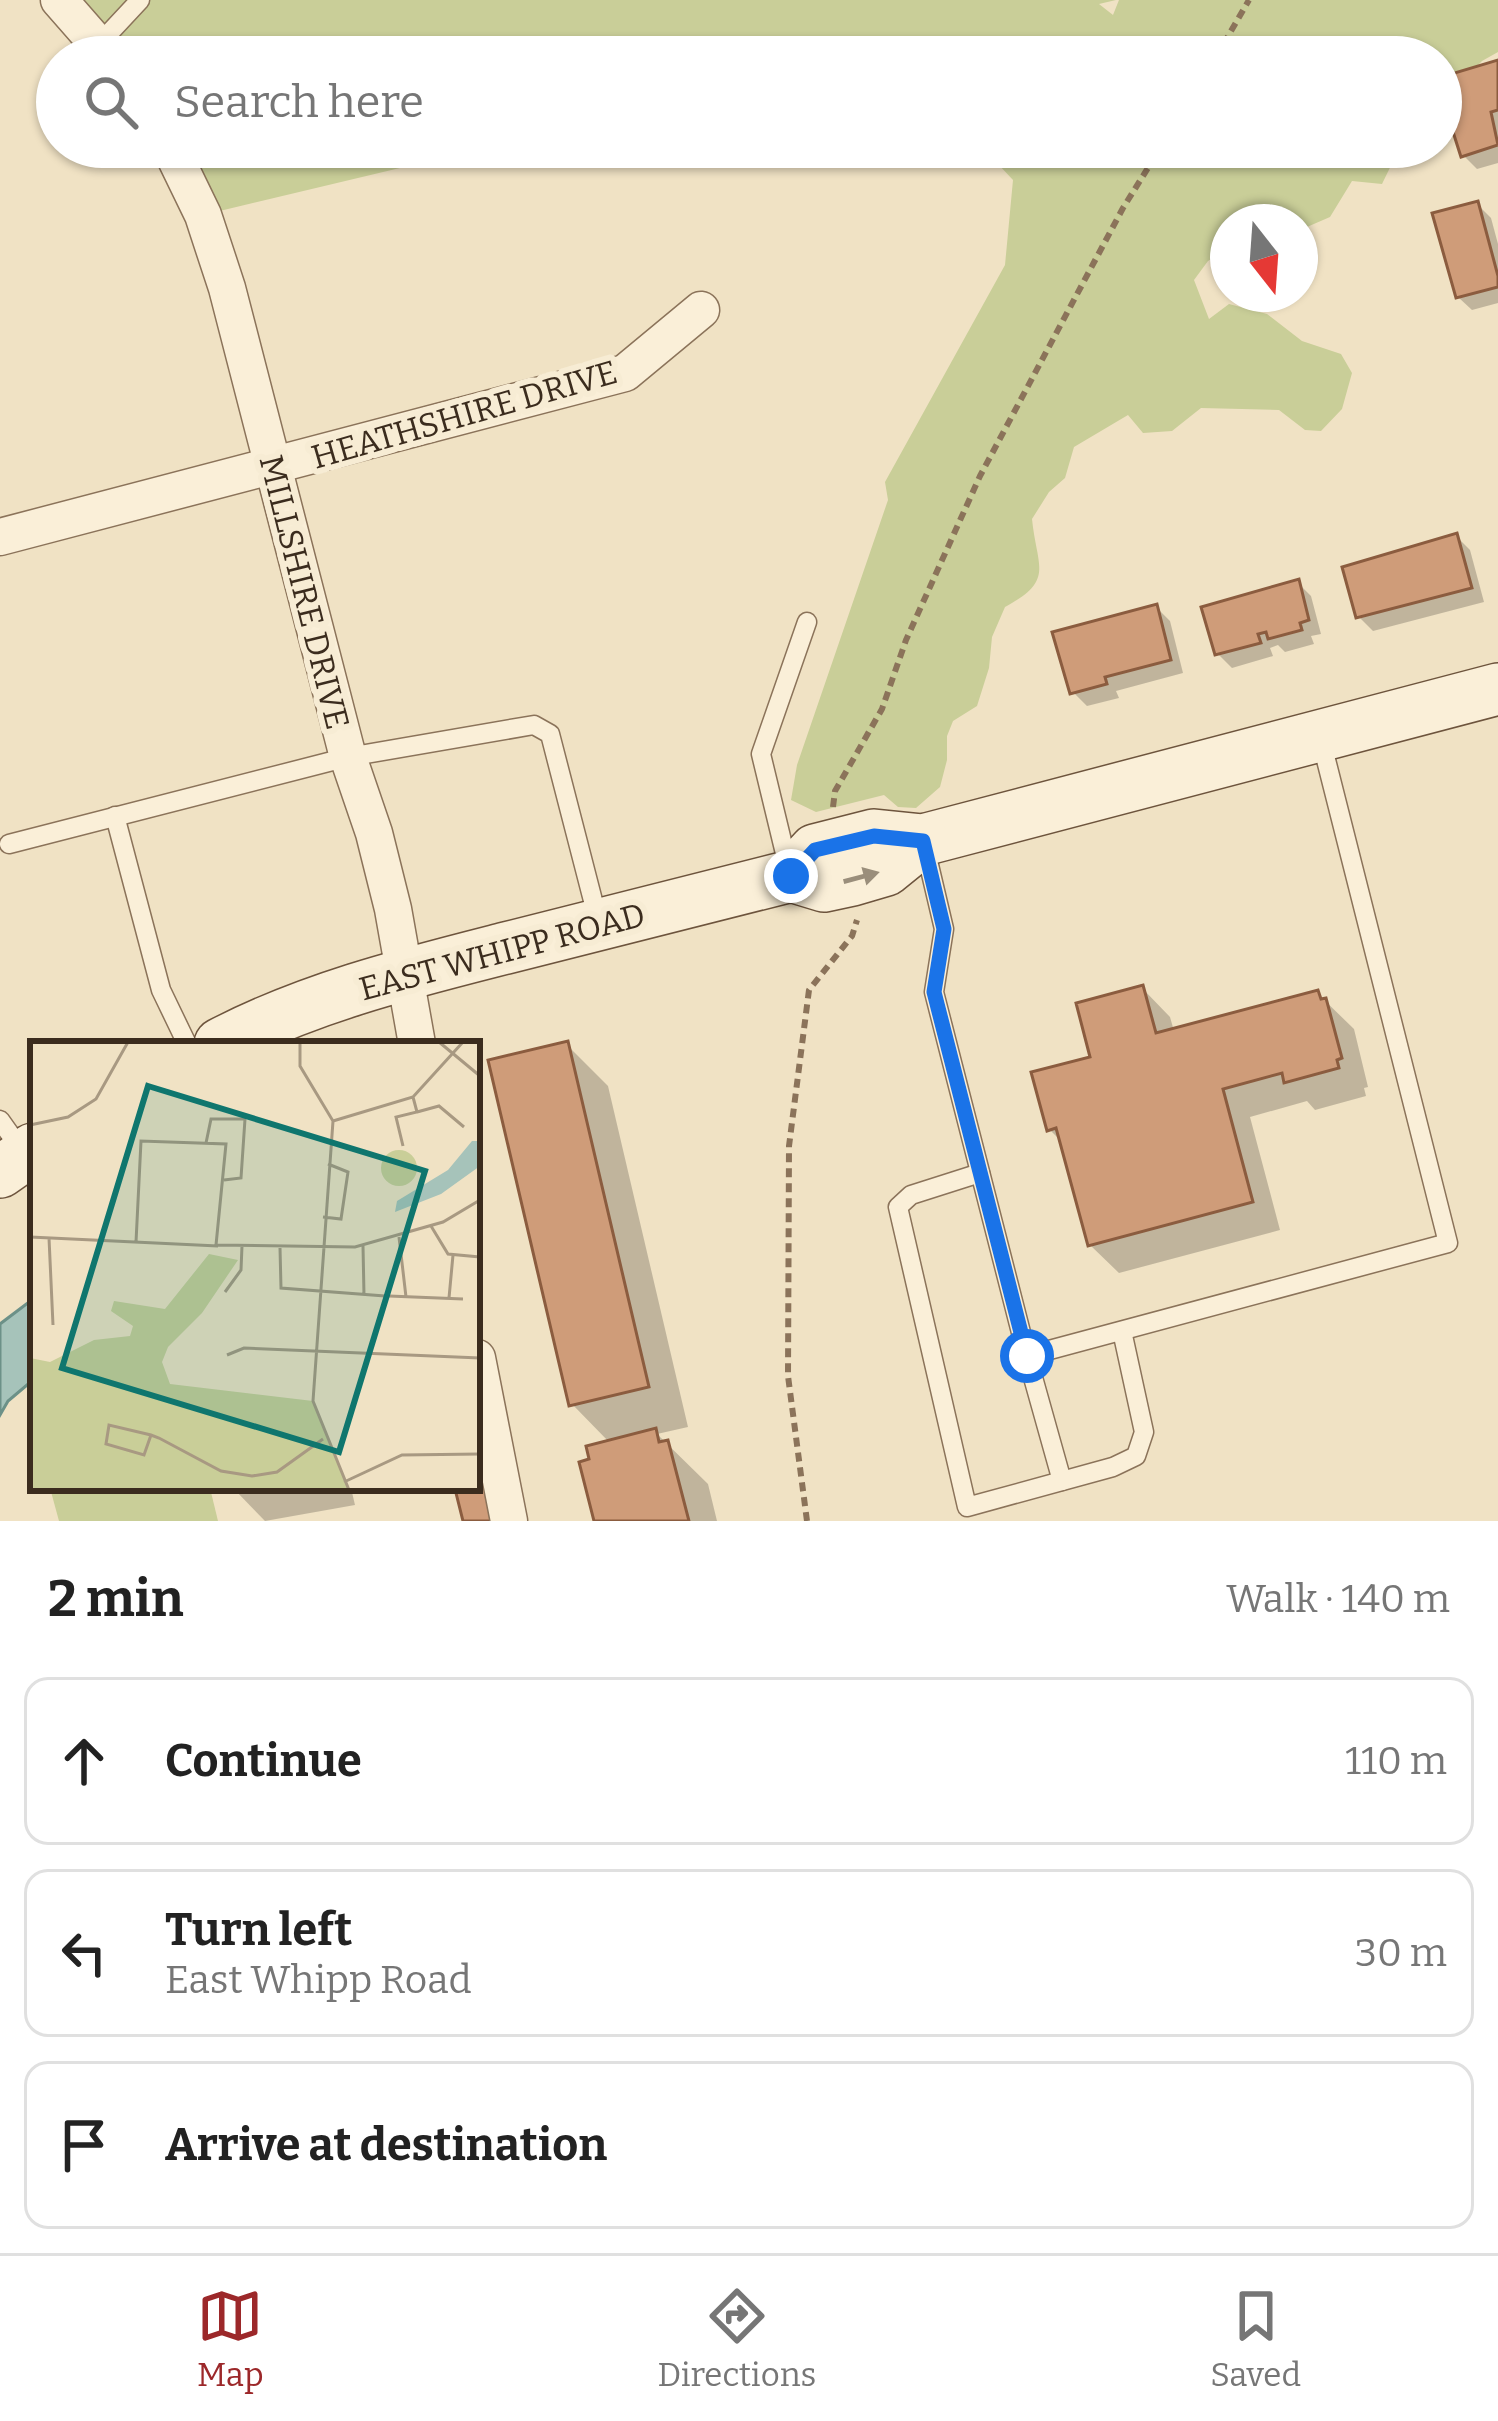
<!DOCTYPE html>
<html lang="en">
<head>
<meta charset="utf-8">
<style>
	:root { --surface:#fff; --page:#f6f6f6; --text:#222; --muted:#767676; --line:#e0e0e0; --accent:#9c282a }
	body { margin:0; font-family:Bitter,serif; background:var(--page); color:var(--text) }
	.compass { position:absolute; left:1210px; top:204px; width:108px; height:108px; border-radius:50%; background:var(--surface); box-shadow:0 3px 9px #0004; rotate:163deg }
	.stop { position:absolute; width:36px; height:36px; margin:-27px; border:9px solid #1a73e8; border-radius:50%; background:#fff }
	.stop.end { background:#1a73e8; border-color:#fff; box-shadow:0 3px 12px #0008 }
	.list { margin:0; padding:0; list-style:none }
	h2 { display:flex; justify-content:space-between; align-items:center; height:156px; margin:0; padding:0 48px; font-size:51px }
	h2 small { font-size:39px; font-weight:400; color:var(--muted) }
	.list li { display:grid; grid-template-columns:78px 1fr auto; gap:36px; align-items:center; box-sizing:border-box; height:168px; margin:0 24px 24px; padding:0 24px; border:3px solid var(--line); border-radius:24px }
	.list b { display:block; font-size:45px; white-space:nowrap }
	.list p { margin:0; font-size:39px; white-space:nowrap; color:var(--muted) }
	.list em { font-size:39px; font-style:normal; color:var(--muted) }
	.icon { flex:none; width:66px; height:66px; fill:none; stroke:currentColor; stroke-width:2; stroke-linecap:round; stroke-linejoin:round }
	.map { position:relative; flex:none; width:1498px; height:1521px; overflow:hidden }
	.search { position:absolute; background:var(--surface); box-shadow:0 3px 9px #0004; left:36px; right:36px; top:36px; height:132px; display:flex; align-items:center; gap:30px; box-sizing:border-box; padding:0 42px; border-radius:66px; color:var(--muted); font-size:45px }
	.sheet { height:732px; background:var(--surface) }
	nav { display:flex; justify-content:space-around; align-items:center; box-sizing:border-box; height:168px; border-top:3px solid var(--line); background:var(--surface); font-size:33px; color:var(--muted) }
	nav a { display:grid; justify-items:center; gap:6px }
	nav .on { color:var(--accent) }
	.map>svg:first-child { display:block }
	.green { fill:#c9ce98 }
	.water { fill:#a6c3ba; stroke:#6c9188; stroke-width:3 }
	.shadow { fill:#0003 }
	.building { fill:#cf9c79; stroke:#8b5c3f; stroke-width:3 }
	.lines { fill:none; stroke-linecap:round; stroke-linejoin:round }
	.service-casing { stroke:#8b735a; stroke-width:21 }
	.minor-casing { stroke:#8b735a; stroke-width:39 }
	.secondary-casing { stroke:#6d543d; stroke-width:54 }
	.path { stroke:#8b735a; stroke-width:6; stroke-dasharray:9 6; stroke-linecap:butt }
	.service { stroke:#faefd8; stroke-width:18 }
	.minor { stroke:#faefd8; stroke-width:36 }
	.secondary { stroke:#faefd8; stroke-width:51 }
	.oneway { fill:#9a8e7b }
	.route { stroke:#1a73e8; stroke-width:15 }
	.labels { text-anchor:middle; stroke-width:12; stroke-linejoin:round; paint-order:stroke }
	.street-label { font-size:33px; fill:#3b2c1e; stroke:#f7ecd4 }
	.inset-road { fill:none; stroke:#a89982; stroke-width:3 }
	.view { fill:#0f766e; fill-opacity:0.15; stroke:#0f766e; stroke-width:6 }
	.inset-edge { fill:none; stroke:#3b2c1e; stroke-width:6 }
</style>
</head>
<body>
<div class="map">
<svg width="1498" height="1521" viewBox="0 0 1498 1521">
	<rect width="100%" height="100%" fill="#f0e2c4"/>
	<!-- green -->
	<g class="green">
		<polygon points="59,0 1116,0 1099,4 1113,15 1119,0 1498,0 1498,52 1482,61 1441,104 1441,57 109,57"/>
		<polygon points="170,147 488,147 203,215"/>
		<path d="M982 147H1400L1382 184 1352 181 1330 217 1300 230V222H1228V248L1208 261 1194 280 1209 319 1229 304 1267 314 1302 341 1341 354 1352 373 1342 409 1321 431 1305 430 1279 410 1201 408 1172 431 1143 433 1128 415 1074 447 1065 478 1049 492 1032 519C1037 568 1055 580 1005 607L992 637 989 668 977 706 953 721 947 736V760L940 787 916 808 898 807 884 795 816 812 791 800 797 765 888 500 885 482 1005 265 1013 180Z"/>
		<polygon points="50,1488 210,1488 218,1521 59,1521"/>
	</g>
	<!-- water -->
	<polygon class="water" points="33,1299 33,1380 8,1401 0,1415 0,1324"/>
	<!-- shadow -->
	<g class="shadow">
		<polygon points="1498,63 1498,163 1477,169 1463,155 1441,80"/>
		<polygon points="1477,204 1491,218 1498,244 1498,303 1472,310 1458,297"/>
		<polygon points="1457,537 1470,550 1484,602 1373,631 1359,617"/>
		<polygon points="1298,583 1311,596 1321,634 1311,636 1314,644 1285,652 1278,645 1270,648 1273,656 1232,668 1218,654"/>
		<polygon points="1156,607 1170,621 1183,673 1116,691 1119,698 1087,706 1073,692"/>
		<polygon points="1142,988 1170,1017 1174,1031 1317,993 1354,1029 1368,1087 1364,1088 1366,1096 1315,1110 1307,1101 1250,1117 1280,1230 1119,1273 1090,1245 1064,1144 1050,1130"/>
		<polygon points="567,1045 608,1086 688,1427 657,1434 708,1484 717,1521 597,1521 610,1443 572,1404"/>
		<polygon points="233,1488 351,1488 355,1505 265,1521"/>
	</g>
	<!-- building -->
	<g class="building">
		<polygon points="1498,60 1498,110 1491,112 1498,145 1461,157 1441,94 1441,77"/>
		<polygon points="1478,201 1498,276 1498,287 1456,298 1432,213"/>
		<polygon points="1457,533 1472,588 1356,618 1342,567"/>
		<polygon points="1299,579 1309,620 1300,623 1302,630 1268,639 1266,632 1258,634 1261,643 1215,655 1201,607"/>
		<polygon points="1157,604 1171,660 1105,677 1107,684 1070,694 1052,632"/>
		<polygon points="1143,985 1156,1033 1318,990 1321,999 1326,998 1342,1058 1337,1060 1339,1068 1284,1083 1282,1073 1223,1089 1253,1202 1088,1246 1056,1128 1047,1131 1031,1072 1090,1057 1076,1003"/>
		<polygon points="568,1041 649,1387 569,1406 488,1060"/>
		<polygon points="656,1428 659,1442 668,1440 689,1521 594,1521 579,1462 589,1459 586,1446"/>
		<polygon points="485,1482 494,1521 463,1521 455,1489 477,1488 477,1484"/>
	</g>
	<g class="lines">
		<defs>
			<g id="service">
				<polyline points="99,44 140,0"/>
				<polyline points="115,816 161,990 187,1044"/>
				<polyline points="9,844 348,757 534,725 550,734 598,920"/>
				<polyline points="925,848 944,929 934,992 1027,1356 1448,1243 1321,740"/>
				<polyline points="789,870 761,754 807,622"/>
				<polyline points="0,1120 22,1151"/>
				<polyline points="980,1173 911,1195 898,1207 967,1507 1113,1467 1136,1456 1144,1432 1122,1331"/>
				<polyline points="1027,1356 1062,1481"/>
			</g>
			<g id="minor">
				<polyline points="59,0 109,57"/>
				<polyline points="170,147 203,215 227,288 348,757 374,833 393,909 417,1044"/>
				<polyline points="0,537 625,373 701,310"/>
				<polyline points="477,1358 509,1521"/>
			</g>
			<g id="secondary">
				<polyline points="791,876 815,850 874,835 923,840 1498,689"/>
				<path d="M220 1044C310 997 408 973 506 948 601 924 696 900 791 876L824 886 852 880 886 870 923 840"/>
				<polyline points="0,1172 33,1149"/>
			</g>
		</defs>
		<!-- service casing -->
		<use href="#service" class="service-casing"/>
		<!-- minor casing -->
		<use href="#minor" class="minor-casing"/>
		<!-- secondary casing -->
		<use href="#secondary" class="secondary-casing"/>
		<!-- path -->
		<g class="path">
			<polyline points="1216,57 1249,0"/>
			<polyline points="833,807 835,791 882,709 906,640 980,476 1123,208 1161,147"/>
			<polyline points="807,1521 788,1376 789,1146 809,990 852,936 857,920"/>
		</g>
		<!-- service -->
		<use href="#service" class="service"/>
		<!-- minor -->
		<use href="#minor" class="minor"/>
		<!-- secondary -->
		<use href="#secondary" class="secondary"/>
	</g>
	<!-- one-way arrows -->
	<defs><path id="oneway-solid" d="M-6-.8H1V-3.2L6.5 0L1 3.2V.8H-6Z" transform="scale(3)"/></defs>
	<use class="oneway" href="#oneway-solid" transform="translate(861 877) rotate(-15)"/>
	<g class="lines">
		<!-- route -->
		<polyline class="route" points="791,876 815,850 874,836 923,841 944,929 934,992 1027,1356"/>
	</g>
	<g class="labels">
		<!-- street labels -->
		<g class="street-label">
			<text transform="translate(464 414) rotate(-16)" y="12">HEATHSHIRE DRIVE</text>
			<text transform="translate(305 592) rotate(76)" y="12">MILLSHIRE DRIVE</text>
			<text transform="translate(502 951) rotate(-15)" y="12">EAST WHIPP ROAD</text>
		</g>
	</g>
	<!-- overview -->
	<g transform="translate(30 1041)">
		<rect width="450" height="450" fill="#f0e2c4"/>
		<path d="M351 127a18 18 0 1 1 36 0a18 18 0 1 1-36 0ZM179 213 208 219 172 272 138 306 132 321 140 343 283 360 319 449H0V317L20 321 64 299 100 295 103 285 81 270 84 260 135 268Z" fill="#c9ce98"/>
		<path d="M442 100H450V125L411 153 365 171 367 160 418 129Z" fill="#a6c3ba"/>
		<path class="inset-road" d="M270 1V25L303 80 283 360 319 449M409 1 450 35M387 71 409 65 434 86M303 80 383 56 433 1M0 84 38 76 66 58 98 1M176 102 181 78H215L211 137 194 139M373 105 366 76 387 71 383 56M293 176 311 178 318 131 298 123M401 185 418 213 450 216M0 196 188 205M369 196 376 256M19 197 23 284M106 201 111 100 196 103 186 204M186 204 325 206 413 181 450 159M333 205 334 254M250 207 251 247 355 255M195 251 211 229 212 205M359 255 433 258M419 257 423 214M197 314 214 307 450 317M121 394 114 414 76 403 79 384 121 394 129 397 191 430 222 435 247 431 293 398M314 441 372 414 450 413"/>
		<path class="view" d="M118 45 395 130 309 411 32 327Z"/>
		<rect width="450" height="450" class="inset-edge"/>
	</g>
</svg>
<svg class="compass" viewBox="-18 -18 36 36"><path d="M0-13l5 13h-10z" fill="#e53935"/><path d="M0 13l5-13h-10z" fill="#767676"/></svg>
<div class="stop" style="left:1027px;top:1356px"></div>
<div class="stop end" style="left:791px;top:876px"></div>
<div class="search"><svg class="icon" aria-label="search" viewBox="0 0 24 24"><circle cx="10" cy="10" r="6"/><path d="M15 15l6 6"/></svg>Search here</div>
</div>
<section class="sheet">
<h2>2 min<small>Walk · 140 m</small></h2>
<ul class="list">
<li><svg class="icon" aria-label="ahead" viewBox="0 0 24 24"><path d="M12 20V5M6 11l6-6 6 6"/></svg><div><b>Continue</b></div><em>110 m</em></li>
<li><svg class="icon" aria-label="left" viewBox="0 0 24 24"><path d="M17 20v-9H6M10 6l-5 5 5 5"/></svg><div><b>Turn left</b><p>East Whipp Road</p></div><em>30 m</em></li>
<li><svg class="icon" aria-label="arrive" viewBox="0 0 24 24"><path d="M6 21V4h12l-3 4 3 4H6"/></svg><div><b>Arrive at destination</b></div></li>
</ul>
</section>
<nav>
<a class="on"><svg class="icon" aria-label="map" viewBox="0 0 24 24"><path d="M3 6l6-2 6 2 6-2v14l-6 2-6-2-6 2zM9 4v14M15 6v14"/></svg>Map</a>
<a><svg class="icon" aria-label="directions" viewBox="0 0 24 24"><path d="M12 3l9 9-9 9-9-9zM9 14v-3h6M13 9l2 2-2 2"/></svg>Directions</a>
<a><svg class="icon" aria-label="saved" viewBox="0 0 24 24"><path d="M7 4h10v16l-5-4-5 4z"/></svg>Saved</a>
</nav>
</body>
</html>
